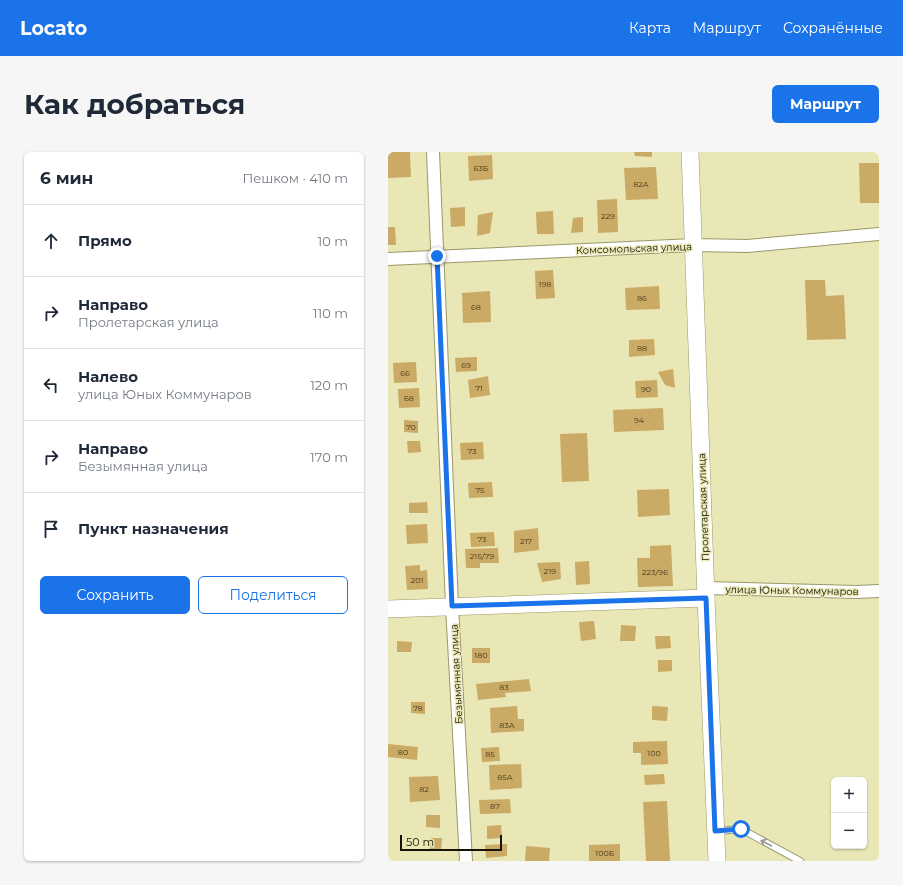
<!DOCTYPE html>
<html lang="ru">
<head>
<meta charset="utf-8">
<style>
	:root { --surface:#fff; --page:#f6f6f7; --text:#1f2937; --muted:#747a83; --line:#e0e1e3; --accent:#1a73e8 }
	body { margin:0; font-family:Montserrat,sans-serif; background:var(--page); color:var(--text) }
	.controls { position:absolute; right:12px; bottom:12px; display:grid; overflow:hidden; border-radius:6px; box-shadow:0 1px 3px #0004 }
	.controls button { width:36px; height:36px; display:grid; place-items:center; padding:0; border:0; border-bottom:1px solid var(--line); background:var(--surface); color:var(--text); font:20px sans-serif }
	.scale { position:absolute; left:12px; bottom:10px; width:102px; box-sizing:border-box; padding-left:4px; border:2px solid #151303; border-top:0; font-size:11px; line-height:14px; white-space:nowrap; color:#151303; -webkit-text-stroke:3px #eae7b6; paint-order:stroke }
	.stop { position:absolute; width:12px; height:12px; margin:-9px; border:3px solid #1a73e8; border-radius:50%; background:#fff }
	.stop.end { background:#1a73e8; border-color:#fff; box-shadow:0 1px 4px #0008 }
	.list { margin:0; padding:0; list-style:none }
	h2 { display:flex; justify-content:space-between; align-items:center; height:52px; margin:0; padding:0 16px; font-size:17px }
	h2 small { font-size:13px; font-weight:400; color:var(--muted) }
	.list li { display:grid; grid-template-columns:26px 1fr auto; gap:12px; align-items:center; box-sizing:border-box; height:72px; padding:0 16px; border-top:1px solid var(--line) }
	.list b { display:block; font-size:15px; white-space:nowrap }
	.list p { margin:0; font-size:13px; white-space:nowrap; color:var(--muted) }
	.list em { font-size:13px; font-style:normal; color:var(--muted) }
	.actions { display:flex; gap:8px; padding:12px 16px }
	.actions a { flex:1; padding:9px 0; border:1px solid var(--accent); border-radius:6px; text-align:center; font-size:14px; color:var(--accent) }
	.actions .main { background:var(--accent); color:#fff }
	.icon { flex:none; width:22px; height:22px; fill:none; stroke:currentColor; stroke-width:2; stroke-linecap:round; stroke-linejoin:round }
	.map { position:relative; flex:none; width:491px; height:709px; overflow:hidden; border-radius:6px }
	header { display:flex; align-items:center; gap:24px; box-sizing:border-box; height:56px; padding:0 20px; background:var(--accent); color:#fff }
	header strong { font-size:19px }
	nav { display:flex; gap:22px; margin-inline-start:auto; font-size:14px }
	.intro { display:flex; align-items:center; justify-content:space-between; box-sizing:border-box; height:96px; padding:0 24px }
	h1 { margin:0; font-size:28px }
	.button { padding:10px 18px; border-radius:6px; background:var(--accent); color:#fff; font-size:14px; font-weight:700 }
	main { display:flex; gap:24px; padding:0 24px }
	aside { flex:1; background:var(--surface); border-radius:6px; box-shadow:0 1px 3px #0004 }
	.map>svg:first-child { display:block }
	.building { fill:#caaa64 }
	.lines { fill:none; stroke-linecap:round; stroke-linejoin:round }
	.lane-casing { stroke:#9a986a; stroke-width:8 }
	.street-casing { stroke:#9a986a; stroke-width:14 }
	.secondary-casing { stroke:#9a986a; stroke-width:18 }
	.lane { stroke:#fff; stroke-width:6 }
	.street { stroke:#fff; stroke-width:12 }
	.secondary { stroke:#fff; stroke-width:17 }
	.oneway { stroke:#96958e }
	.route { stroke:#1a73e8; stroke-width:5 }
	.labels { text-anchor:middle; stroke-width:3; stroke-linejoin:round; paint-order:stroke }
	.number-label { font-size:8px; fill:#42391b }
	.street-label { font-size:10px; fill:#151303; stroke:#eae7b6 }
</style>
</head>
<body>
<header>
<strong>Locato</strong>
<nav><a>Карта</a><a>Маршрут</a><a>Сохранённые</a></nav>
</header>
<div class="intro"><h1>Как добраться</h1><a class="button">Маршрут</a></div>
<main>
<aside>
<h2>6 мин<small>Пешком · 410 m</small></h2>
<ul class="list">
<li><svg class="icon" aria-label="ahead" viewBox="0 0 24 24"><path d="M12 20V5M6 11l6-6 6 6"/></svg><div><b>Прямо</b></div><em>10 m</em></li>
<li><svg class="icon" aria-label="right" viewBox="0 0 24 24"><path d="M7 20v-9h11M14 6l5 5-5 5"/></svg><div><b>Направо</b><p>Пролетарская улица</p></div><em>110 m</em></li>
<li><svg class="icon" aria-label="left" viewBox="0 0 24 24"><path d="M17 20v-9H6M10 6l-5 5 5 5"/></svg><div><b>Налево</b><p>улица Юных Коммунаров</p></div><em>120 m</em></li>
<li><svg class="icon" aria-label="right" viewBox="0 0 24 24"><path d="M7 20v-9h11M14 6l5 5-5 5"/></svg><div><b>Направо</b><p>Безымянная улица</p></div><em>170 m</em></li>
<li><svg class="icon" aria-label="arrive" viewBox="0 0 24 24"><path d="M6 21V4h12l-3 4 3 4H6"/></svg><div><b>Пункт назначения</b></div></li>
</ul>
<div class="actions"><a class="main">Сохранить</a><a>Поделиться</a></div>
</aside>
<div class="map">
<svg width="491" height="709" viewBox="0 0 491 709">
	<rect width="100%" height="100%" fill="#eae7b6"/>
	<!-- building -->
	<g class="building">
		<polygon points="0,0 22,0 23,25 0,26"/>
		<polygon points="246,0 264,0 264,5 247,4"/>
		<polygon points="104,3 105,27 81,29 80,4"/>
		<polygon points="471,11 491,11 491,51 472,51"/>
		<polygon points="268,15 270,47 238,48 236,16"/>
		<polygon points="229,47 230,80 210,81 209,48"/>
		<polygon points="77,55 77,74 63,75 62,56"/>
		<polygon points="165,59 166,82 149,82 148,60"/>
		<polygon points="105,60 102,81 89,84 90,63"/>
		<polygon points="195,65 195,80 183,81 185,66"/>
		<polygon points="0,75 7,75 8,93 0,93"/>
		<polygon points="165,118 167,146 148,147 147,119"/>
		<polygon points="417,128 437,128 438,144 456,143 458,187 419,188"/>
		<polygon points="271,134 272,157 238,158 237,136"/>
		<polygon points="102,139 103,170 75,171 74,141"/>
		<polygon points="266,187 267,203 241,205 241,188"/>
		<polygon points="89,205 89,219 68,220 67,206"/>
		<polygon points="28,210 29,230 6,231 5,211"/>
		<polygon points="285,217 287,236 277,233 270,220"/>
		<polygon points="100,224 102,243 82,246 80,228"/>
		<polygon points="269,228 270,245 248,246 247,229"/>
		<polygon points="31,236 32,255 11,256 10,237"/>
		<polygon points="275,256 276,278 226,280 225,258"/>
		<polygon points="16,268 30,269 30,281 16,280"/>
		<polygon points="199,281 201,329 174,330 172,282"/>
		<polygon points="19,289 32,289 33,300 20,301"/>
		<polygon points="95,290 96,307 73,308 72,291"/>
		<polygon points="104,330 105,345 81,346 80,331"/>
		<polygon points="281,337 282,363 250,365 249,338"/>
		<polygon points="39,350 40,361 21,361 21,351"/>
		<polygon points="39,372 40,391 19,392 18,373"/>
		<polygon points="150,376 151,398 126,401 126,379"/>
		<polygon points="106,380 107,394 83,395 82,381"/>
		<polygon points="283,393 285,434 250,435 249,406 262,406 262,394"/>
		<polygon points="110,396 111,411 92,411 92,416 78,416 77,397"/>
		<polygon points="201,409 202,432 188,433 187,410"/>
		<polygon points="172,410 173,427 154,430 149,411"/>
		<polygon points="32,413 32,419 39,418 40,437 19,438 17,414"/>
		<polygon points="206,469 208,487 193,489 191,470"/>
		<polygon points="233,473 248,474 247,489 232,489"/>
		<polygon points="267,484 282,484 283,496 268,497"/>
		<polygon points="9,489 24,490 23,500 9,500"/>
		<rect x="84" y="496" width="18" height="15"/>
		<polygon points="270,508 284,508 284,519 270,520"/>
		<polygon points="141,527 143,539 117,541 118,545 90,548 88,532"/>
		<polygon points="23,550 37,550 37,562 23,561"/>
		<polygon points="129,554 130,567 136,567 136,579 103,581 102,556"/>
		<polygon points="264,554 280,555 279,569 264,568"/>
		<polygon points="279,589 280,612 253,613 253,601 245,601 245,590"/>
		<polygon points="0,592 30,595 29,608 0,605"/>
		<polygon points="111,595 112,609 94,610 93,596"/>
		<polygon points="133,612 134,636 102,638 101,613"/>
		<polygon points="276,622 277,632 257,633 256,623"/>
		<polygon points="50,624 52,648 22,650 21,625"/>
		<polygon points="122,647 123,661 92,662 91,648"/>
		<polygon points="279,649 282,709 258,709 255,650"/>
		<polygon points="38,663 52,663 52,676 38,675"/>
		<polygon points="113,673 114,686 99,687 99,674"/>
		<polygon points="42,686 54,686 53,698 42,697"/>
		<polygon points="119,692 119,704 98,706 97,693"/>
		<polygon points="232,692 232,709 201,709 201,693"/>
		<polygon points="138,694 162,696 161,709 137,709"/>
	</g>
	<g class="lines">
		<defs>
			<polyline id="lane" points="330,679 353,677 412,709"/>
			<g id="street">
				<polyline points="45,0 64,454 78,709"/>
				<polyline points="0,107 306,93 359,94 491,82"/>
				<polyline points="318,436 469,440 491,439"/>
			</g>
			<g id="secondary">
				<polyline points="302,0 318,446 329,709"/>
				<polyline points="0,457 318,446"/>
			</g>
		</defs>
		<!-- lane casing -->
		<use href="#lane" class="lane-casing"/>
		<!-- street casing -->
		<use href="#street" class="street-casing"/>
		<!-- secondary casing -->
		<use href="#secondary" class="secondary-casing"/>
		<!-- lane -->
		<use href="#lane" class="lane"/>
		<!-- street -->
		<use href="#street" class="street"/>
		<!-- secondary -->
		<use href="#secondary" class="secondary"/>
	</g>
	<!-- one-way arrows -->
	<defs><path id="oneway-shaft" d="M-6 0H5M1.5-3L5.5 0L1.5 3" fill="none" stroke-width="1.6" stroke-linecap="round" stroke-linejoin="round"/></defs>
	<use class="oneway" href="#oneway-shaft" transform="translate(378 691) rotate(-152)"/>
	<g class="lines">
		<!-- route -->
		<polyline class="route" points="49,104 64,454 318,446 327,679 353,677"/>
	</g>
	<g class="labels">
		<!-- number labels -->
		<g class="number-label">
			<text x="93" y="19">63Б</text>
			<text x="253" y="35">82А</text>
			<text x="220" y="67">229</text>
			<text x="157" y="135">198</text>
			<text x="254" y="149">86</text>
			<text x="88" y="158">68</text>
			<text x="254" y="199">88</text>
			<text x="78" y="216">69</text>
			<text x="17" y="224">66</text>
			<text x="91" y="239">71</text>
			<text x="258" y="240">90</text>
			<text x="21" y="249">68</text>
			<text x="251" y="271">94</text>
			<text x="23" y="278">70</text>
			<text x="84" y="302">73</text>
			<text x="92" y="341">75</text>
			<text x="94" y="390">73</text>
			<text x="138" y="392">217</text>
			<text x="94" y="407">215/79</text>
			<text x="162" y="422">219</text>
			<text x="267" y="423">223/96</text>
			<text x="29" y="431">201</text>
			<text x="93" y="506">180</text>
			<text x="116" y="538">83</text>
			<text x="30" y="559">78</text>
			<text x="119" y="576">83А</text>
			<text x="15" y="603">80</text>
			<text x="266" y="604">100</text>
			<text x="102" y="605">85</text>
			<text x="117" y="628">85А</text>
			<text x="36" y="640">82</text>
			<text x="107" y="657">87</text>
			<text x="217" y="704">100Б</text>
		</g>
		<!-- street labels -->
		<g class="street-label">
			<text transform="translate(246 96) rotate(-2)" y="4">Комсомольская улица</text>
			<text transform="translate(315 355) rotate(-92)" y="4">Пролетарская улица</text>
			<text transform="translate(404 438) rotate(1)" y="4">улица Юных Коммунаров</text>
			<text transform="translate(68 522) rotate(-93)" y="4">Безымянная улица</text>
		</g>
	</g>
</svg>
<div class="controls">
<button>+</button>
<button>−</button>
</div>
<div class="scale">50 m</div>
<div class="stop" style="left:353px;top:677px"></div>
<div class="stop end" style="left:49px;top:104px"></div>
</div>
</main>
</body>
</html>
